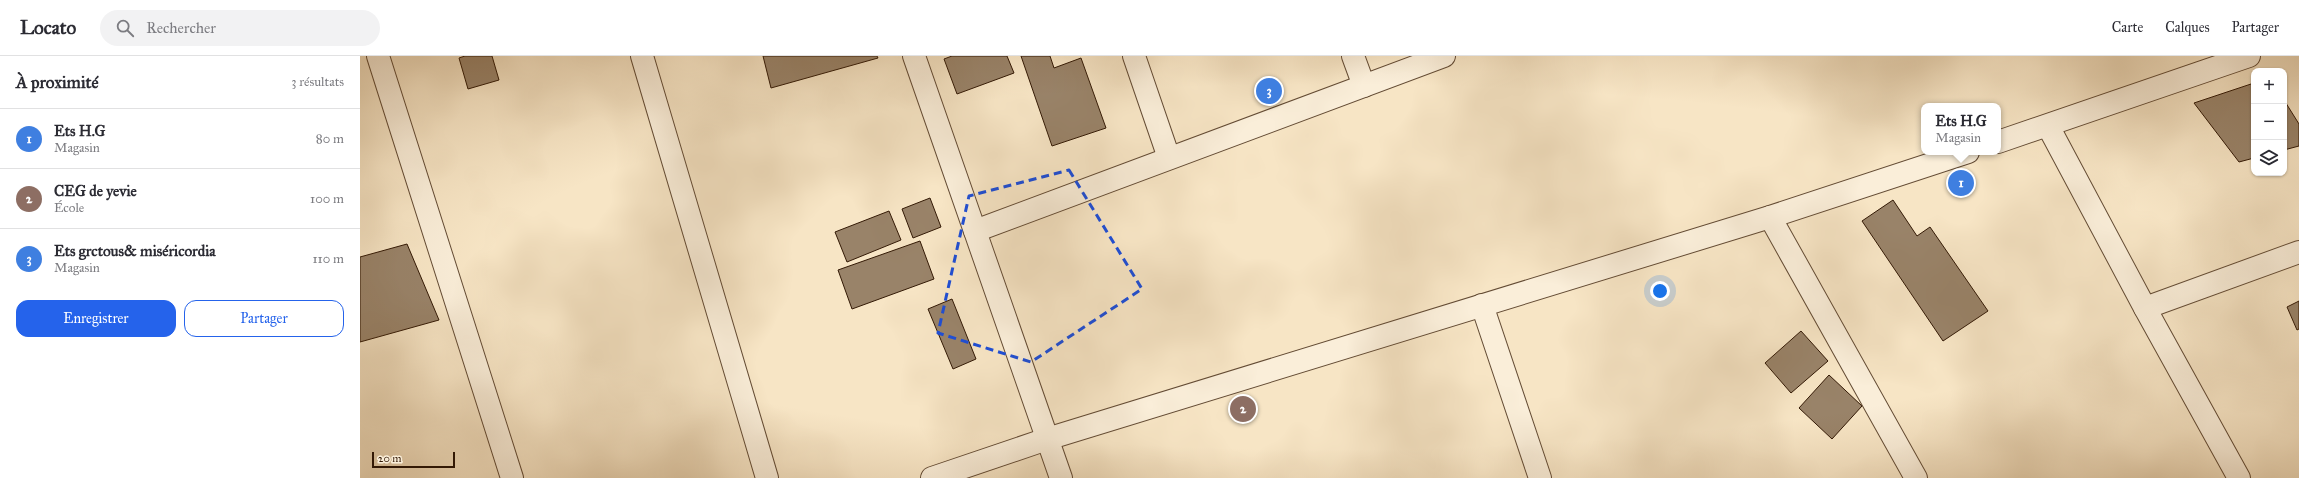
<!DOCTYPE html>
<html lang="fr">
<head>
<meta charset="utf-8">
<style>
	:root { --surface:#fff; --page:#f2f2f3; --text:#2b2b33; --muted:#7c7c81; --line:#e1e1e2; --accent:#2563eb }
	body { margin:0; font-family:"IM FELL Great Primer",serif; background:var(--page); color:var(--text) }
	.controls { position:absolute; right:12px; top:12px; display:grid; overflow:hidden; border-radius:8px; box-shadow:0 1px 3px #0004 }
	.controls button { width:36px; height:36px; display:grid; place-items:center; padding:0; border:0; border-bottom:1px solid var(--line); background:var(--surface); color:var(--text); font:20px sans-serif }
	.scale { position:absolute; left:12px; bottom:10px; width:83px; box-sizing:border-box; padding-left:4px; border:2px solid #331905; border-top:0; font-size:11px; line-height:14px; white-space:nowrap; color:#331905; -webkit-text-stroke:3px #faeed9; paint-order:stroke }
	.you { position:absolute; left:1300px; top:235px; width:14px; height:14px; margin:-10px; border:3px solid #fff; border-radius:50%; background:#1a73e8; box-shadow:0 0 0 6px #1a73e833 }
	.badge { display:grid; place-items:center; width:26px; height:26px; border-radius:50%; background:var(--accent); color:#fff; font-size:13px; font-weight:700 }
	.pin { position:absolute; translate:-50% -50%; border:2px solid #fff; box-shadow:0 1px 4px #0006 }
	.popup { position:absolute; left:1561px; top:47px; width:80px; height:52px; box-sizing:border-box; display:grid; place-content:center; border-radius:8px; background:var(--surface); filter:drop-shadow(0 1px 3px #0005); font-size:13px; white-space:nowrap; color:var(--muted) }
	.popup b { font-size:15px; color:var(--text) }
	.popup::after { content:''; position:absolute; left:50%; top:100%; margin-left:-8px; border:8px solid transparent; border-top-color:var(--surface) }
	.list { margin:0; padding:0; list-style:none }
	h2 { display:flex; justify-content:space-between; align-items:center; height:52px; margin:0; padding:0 16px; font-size:17px }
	h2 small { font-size:13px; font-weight:400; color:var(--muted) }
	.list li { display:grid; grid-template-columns:26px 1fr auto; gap:12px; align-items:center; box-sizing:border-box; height:60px; padding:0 16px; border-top:1px solid var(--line) }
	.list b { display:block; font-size:15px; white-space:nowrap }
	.list p { margin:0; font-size:13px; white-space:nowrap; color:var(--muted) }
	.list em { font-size:13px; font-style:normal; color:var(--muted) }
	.actions { display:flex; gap:8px; padding:12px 16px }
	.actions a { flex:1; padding:9px 0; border:1px solid var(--accent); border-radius:12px; text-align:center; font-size:14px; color:var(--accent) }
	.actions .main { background:var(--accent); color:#fff }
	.icon { flex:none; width:22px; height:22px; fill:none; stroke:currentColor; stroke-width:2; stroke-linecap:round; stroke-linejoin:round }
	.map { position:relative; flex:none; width:1939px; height:422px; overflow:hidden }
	header { display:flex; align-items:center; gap:24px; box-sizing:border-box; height:56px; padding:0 20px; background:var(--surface); border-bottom:1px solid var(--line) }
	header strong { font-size:19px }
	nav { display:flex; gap:22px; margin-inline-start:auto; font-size:14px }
	.search { width:280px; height:36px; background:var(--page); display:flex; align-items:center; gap:10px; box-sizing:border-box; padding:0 14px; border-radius:22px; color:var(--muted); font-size:15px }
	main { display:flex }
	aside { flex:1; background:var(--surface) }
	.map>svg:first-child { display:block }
	.building { fill:#998369; stroke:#331905 }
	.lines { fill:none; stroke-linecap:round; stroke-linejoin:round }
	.minor-casing { stroke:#644c35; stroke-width:24 }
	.minor { stroke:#faeed9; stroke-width:22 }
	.marked { fill:none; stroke:#1d4ed8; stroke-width:3; stroke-dasharray:8 5; stroke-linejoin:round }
</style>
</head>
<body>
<header>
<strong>Locato</strong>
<div class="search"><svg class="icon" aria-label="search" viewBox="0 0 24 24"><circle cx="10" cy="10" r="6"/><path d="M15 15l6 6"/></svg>Rechercher</div>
<nav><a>Carte</a><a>Calques</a><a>Partager</a></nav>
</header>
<main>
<aside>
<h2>À proximité<small>3 résultats</small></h2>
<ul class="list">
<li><span class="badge" style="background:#3f7fe0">1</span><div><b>Ets H.G</b><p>Magasin</p></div><em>80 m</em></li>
<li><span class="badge" style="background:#8d6e63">2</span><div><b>CEG de yevie</b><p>École</p></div><em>100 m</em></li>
<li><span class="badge" style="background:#3f7fe0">3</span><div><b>Ets grctous&amp; miséricordia</b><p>Magasin</p></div><em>110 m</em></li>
</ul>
<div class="actions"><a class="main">Enregistrer</a><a>Partager</a></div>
</aside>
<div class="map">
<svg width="1939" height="422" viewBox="0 0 1939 422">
	<rect width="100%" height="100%" fill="#f7e5c5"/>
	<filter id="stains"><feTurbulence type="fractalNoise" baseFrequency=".005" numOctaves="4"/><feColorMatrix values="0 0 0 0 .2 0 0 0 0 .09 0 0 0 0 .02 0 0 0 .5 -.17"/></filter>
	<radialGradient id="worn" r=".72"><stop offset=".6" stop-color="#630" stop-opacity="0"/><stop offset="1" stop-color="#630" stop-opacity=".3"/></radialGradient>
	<!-- building -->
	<g class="building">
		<polygon points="105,0 132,0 139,24 108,33 99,2"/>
		<polygon points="403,0 517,0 518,2 411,32"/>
		<polygon points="592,0 647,0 654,17 597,38 584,3"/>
		<polygon points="661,0 690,0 694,12 721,2 746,72 692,90"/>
		<polygon points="1894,27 1894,102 1879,106 1834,47"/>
		<polygon points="1924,44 1939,68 1939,90 1924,94"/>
		<polygon points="570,142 581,171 553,182 542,153"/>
		<polygon points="1533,144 1557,180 1570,171 1628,255 1583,285 1502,165"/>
		<polygon points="529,155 541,184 487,206 475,176"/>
		<polygon points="560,185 574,223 492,253 478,214"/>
		<polygon points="47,188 79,264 0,286 0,201"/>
		<polygon points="592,243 616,303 593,313 568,253"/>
		<polygon points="1939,245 1939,273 1937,274 1927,251"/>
		<polygon points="1441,275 1468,305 1431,337 1405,307"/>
		<polygon points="1469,319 1502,350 1472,383 1439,352"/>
	</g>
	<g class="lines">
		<defs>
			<g id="minor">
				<polyline points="18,0 152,422"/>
				<polyline points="282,0 407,422"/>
				<polyline points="554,0 701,422"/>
				<polyline points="774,0 809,102"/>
				<polyline points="993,0 1004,30"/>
				<polyline points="1688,70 1785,252 1879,422"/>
				<polyline points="1638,86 1889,0"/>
				<polyline points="1410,161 1556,422"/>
				<polyline points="615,175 1084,0"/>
				<polyline points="1122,249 1180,422"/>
				<polyline points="1785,252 1939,196"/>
				<polyline points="572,422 687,383 1410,161 1608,96"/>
			</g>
		</defs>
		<!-- minor casing -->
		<use href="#minor" class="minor-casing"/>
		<!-- minor -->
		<use href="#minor" class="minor"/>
	</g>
	<!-- marked area -->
	<path class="marked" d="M709 114 782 233 671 306 578 277 609 140Z"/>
	<rect width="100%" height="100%" filter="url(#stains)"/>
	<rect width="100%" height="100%" fill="url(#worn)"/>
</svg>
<div class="controls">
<button>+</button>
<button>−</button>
<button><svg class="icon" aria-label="layers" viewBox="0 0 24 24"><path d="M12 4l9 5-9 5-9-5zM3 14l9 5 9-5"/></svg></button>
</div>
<div class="scale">20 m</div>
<div class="you"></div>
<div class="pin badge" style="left:1601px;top:127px;background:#3f7fe0">1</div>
<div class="popup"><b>Ets H.G</b>Magasin</div>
<div class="pin badge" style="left:883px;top:353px;background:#8d6e63">2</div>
<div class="pin badge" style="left:909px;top:35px;background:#3f7fe0">3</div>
</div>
</main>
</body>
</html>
